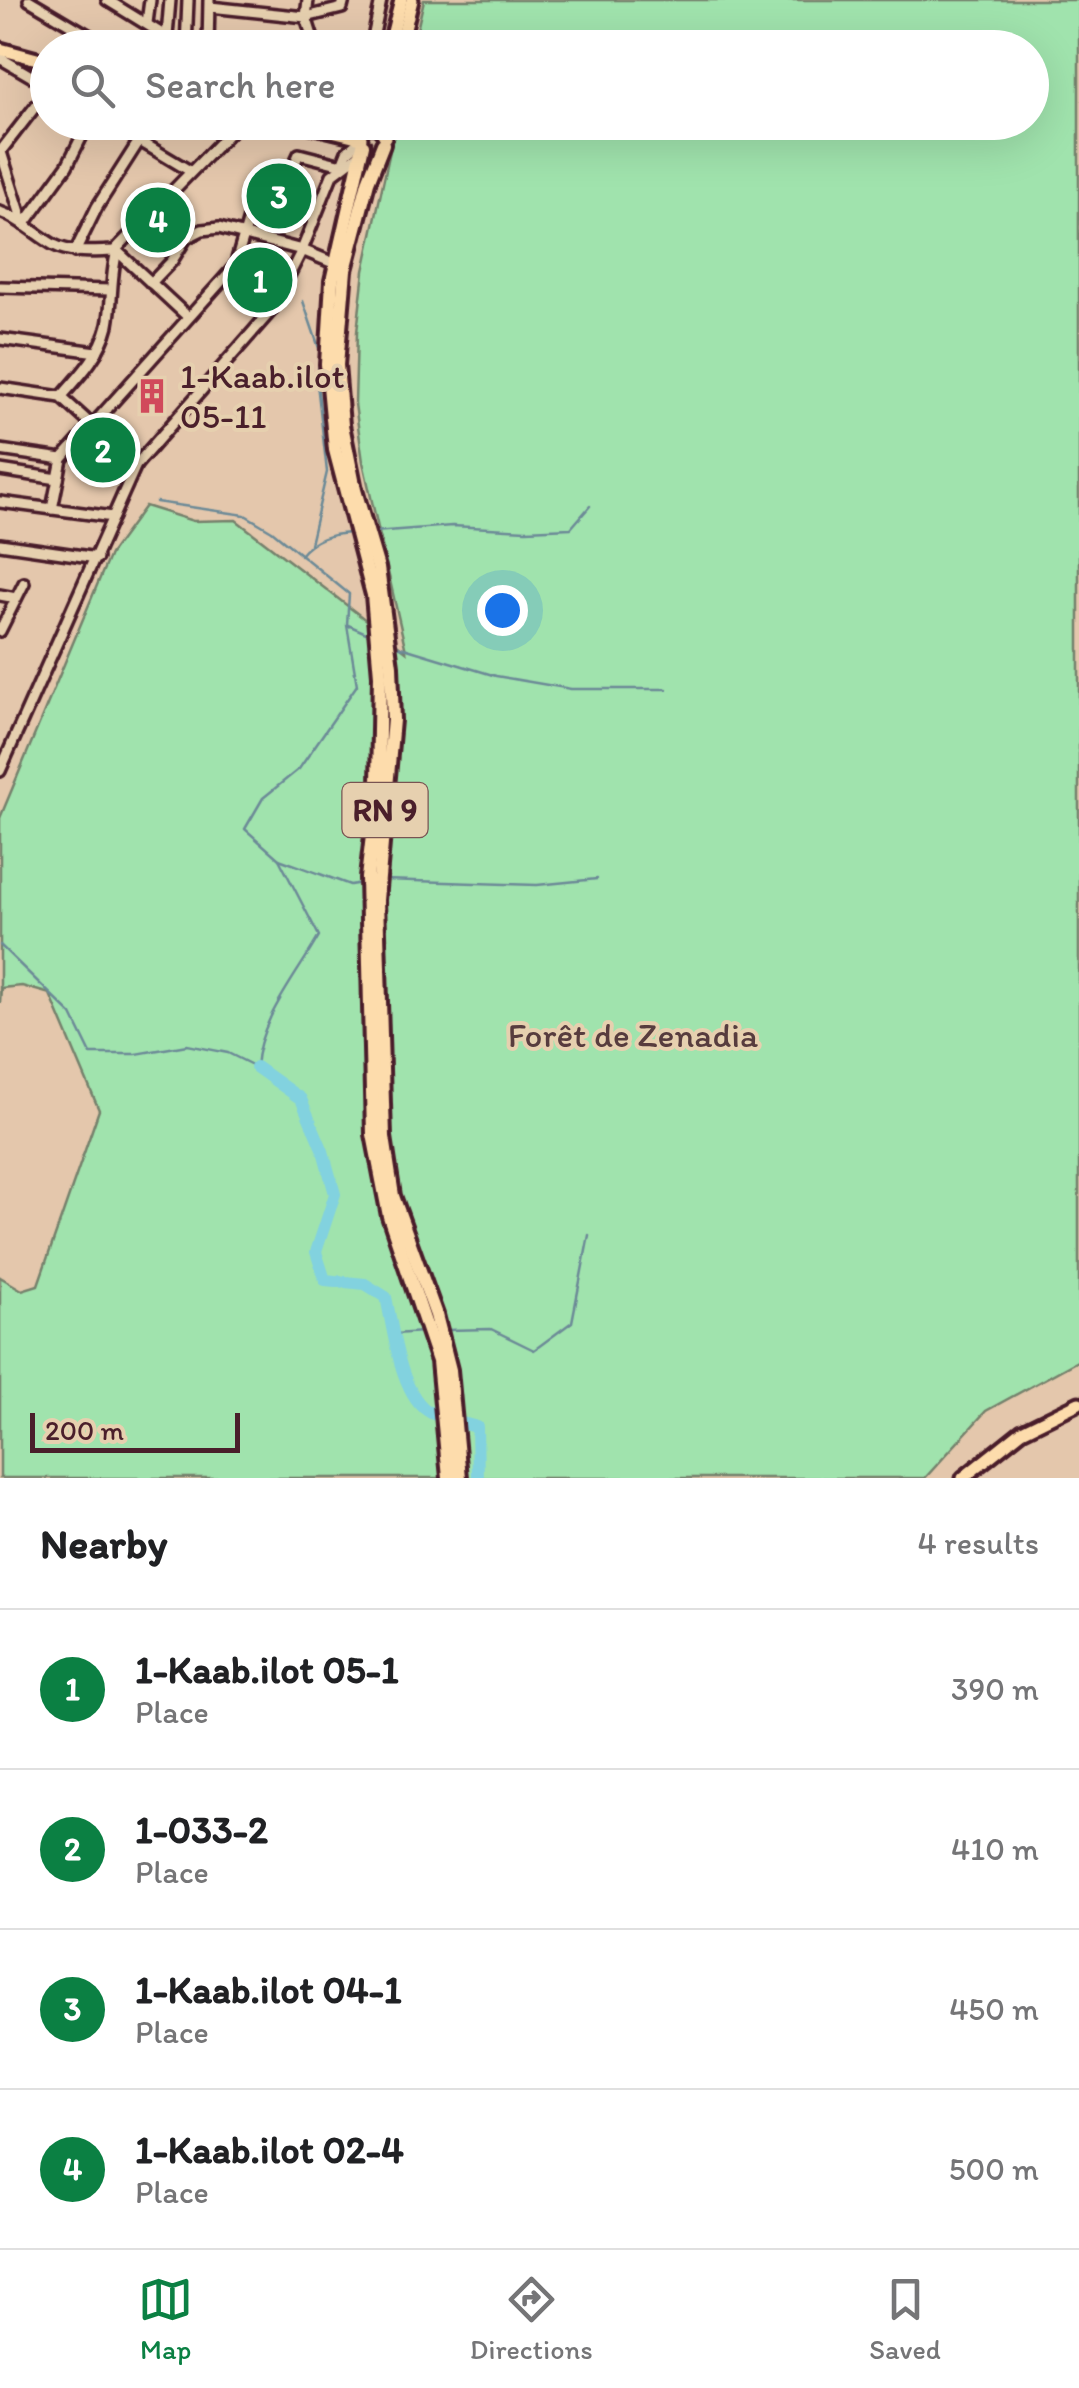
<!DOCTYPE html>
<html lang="en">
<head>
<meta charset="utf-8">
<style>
	:root { --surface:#fff; --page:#f2f2f2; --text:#202124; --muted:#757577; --line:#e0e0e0; --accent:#0b8043 }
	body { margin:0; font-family:Itim,sans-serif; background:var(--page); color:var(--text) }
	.scale { position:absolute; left:30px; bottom:25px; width:210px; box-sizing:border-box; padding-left:10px; border:5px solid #4a1f2b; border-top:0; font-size:28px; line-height:35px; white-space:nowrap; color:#4a1f2b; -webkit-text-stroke:8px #e6d0af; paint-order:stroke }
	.you { position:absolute; left:502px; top:610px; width:35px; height:35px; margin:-25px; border:8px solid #fff; border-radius:50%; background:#1a73e8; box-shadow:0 0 0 15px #1a73e833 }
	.badge { display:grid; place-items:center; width:65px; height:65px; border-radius:50%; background:var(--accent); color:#fff; font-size:32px; font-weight:700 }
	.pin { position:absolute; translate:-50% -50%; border:5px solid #fff; box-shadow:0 2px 10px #0006 }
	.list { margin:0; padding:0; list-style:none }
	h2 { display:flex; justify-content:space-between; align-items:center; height:130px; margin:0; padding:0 40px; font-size:42px }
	h2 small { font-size:32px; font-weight:400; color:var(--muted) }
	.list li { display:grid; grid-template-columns:65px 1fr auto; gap:30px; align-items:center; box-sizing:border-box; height:160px; padding:0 40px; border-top:2px solid var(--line) }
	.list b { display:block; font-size:38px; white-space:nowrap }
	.list p { margin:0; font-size:32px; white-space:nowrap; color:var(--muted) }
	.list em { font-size:32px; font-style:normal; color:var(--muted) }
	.icon { flex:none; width:55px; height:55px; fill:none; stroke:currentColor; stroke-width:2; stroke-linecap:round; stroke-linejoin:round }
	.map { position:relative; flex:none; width:1079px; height:1478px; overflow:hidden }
	.search { position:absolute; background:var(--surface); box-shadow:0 10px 40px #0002; left:30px; right:30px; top:30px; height:110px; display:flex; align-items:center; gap:25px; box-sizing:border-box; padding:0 35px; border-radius:55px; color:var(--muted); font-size:38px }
	.sheet { height:770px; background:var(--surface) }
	nav { display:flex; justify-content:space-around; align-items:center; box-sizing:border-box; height:140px; border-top:2px solid var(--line); background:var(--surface); font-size:28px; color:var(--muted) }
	nav a { display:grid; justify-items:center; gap:5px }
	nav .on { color:var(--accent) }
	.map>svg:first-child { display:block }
	.green { fill:#a0e3ad; stroke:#75816c; stroke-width:2.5 }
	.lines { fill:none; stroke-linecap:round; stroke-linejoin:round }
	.stream { stroke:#6c8a97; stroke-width:2.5 }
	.river { stroke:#82d2df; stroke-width:12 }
	.minor-casing { stroke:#4a1f2b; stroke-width:16 }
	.major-casing { stroke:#4a1f2b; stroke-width:19 }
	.highway-casing { stroke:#4a1f2b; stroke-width:20 }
	.minor { stroke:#e6d0af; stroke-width:9 }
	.major { stroke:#fddcac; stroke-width:11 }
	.highway { stroke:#fddcac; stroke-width:12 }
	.labels { text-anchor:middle; stroke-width:8; stroke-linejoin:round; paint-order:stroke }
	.shield { fill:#e6d0af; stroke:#795453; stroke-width:2.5 }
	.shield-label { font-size:32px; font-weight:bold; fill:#4a1f2b }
	.poi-label { font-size:35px; fill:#4a1f2b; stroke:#e6d0af; text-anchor:start }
	.park-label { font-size:35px; fill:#573c3e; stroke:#e6d0af }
</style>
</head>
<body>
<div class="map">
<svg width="1079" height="1478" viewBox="0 0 1079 1478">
	<rect width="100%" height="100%" fill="#e4c7ac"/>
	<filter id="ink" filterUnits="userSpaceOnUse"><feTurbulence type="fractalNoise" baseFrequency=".01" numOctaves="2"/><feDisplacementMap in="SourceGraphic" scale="20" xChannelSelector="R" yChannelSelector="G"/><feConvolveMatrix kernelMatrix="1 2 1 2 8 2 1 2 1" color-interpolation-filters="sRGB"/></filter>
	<g filter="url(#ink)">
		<!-- green -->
		<polygon class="green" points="424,0 1079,0 1079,1360 986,1411 925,1478 0,1478 0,1277 22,1290 38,1285 99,1110 50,994 22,986 1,988 0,1003 0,818 110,554 145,506 193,521 236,520 406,651 363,462 355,404 357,332 364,271 396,123 1032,122 1032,48 413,47"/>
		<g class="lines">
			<!-- stream -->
			<g class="stream">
				<polyline points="303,301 320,351 317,383 327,472 310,544"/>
				<polyline points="373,532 452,526 526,530 571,528 590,506"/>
				<path d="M300 555C313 539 330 534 350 533"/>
				<polyline points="348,625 373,636"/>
				<polyline points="394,645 496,676 571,689 667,689"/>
				<polyline points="279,859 350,885 362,883"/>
				<polyline points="384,880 537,885 597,879"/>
				<path d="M0 945 72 1015 91 1054H136L187 1045 228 1053 256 1067C259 1020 296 977 319 936L279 859 245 829 263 798 299 769 357 685 347 625 349 594 272 531 245 515 156 502"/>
				<polyline points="446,1330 491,1329 534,1350 572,1322 589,1235"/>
				<polyline points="394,1334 423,1332"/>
			</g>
			<!-- river -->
			<path class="river" d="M256 1067 301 1099 323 1151 335 1194 316 1252 325 1280 365 1284 386 1297C393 1328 400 1397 431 1413 444 1420 463 1423 477 1427L478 1478"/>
			<defs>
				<g id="minor">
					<polyline points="29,0 110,48"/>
					<polyline points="107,0 185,48"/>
					<polyline points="308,0 306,17 316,48"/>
					<polyline points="210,7 306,17 342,8 344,0"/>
					<polyline points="147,23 150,0"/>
					<polyline points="167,36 170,0"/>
					<polyline points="186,48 188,0"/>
					<polyline points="208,48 209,0"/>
					<polyline points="371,48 381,0"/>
					<polyline points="0,58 48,86"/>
					<polyline points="108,122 190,171"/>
					<polyline points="0,152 48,90"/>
					<polyline points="1,152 24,225"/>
					<polyline points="343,162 347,152 361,140"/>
					<path d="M0 212C21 219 36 235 54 245 73 255 97 251 117 251L188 317"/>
					<polyline points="24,225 67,166 89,122"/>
					<polyline points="75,252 97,207 139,141"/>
					<polyline points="151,283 172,261 186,238 202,230 219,228 302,250 336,264"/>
					<polyline points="0,287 110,290"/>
					<polyline points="0,339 97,352"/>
					<polyline points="0,388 61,397 136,465"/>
					<path d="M61 397C80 376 101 354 108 325 113 299 110 273 118 247L240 122"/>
					<polyline points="0,450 62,459"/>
					<polyline points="0,470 58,479"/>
					<polyline points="0,502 113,517"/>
					<polyline points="52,509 62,459 235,266 254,201 288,178 299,154 342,165"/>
					<polyline points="0,544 97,558"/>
					<polyline points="0,595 16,598"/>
					<polyline points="0,631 24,583"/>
					<polyline points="0,771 136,465 271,311 302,250 332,175 361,153"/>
				</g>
				<g id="major">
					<polyline points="389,48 401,0"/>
					<polyline points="400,48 412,0"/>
					<polyline points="0,49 48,62"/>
					<polyline points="294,122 361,138"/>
					<path d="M323 122C331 125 340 127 348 128 364 129 377 119 385 137"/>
					<polyline points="963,1478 1022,1431 1079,1403"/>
				</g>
				<g id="highway">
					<polyline points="383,144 368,182 345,270 337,365 342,425 355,490 378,568 391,666 393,720 377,900 384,1137 393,1196 436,1315 450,1370 460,1478"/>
					<polyline points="363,145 332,281 327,364 335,450 373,595 380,675 378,785 367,878 373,1134 389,1216 438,1361 449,1478"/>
				</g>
			</defs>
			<!-- minor casing -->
			<use href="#minor" class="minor-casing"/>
			<!-- major casing -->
			<use href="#major" class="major-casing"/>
			<!-- highway casing -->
			<use href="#highway" class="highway-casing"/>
			<!-- minor -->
			<use href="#minor" class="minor"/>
			<!-- major -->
			<use href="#major" class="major"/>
			<!-- highway -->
			<use href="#highway" class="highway"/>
		</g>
	</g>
	<!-- icons -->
	<defs>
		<symbol id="building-bare" viewBox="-9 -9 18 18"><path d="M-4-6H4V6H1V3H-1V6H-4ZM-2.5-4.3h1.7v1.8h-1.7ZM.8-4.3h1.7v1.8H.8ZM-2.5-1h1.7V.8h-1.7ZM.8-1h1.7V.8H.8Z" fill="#d1495b" stroke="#e6d0af" stroke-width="2.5" paint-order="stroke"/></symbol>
	</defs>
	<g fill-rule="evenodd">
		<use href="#building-bare" x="127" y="371" width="50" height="50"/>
	</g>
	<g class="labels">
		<!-- shield labels -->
		<rect class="shield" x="342.5" y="783" width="85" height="54" rx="8"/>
		<g class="shield-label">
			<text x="385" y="821">RN 9</text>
		</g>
		<!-- poi labels -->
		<g class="poi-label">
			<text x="180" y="388">1-Kaab.ilot<tspan x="180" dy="40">05-11</tspan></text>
		</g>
		<!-- park labels -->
		<g class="park-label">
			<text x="633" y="1047">Forêt de Zenadia</text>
		</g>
	</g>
</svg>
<div class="scale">200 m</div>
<div class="you"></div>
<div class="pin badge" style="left:260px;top:280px">1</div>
<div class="pin badge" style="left:103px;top:450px">2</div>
<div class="pin badge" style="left:279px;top:196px">3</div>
<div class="pin badge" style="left:158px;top:220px">4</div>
<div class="search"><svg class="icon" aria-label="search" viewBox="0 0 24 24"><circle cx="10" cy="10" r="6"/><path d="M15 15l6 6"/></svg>Search here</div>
</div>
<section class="sheet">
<h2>Nearby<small>4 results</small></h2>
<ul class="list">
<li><span class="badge">1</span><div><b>1-Kaab.ilot 05-1</b><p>Place</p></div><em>390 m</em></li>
<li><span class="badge">2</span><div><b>1-033-2</b><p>Place</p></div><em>410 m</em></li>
<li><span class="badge">3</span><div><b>1-Kaab.ilot 04-1</b><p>Place</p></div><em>450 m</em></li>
<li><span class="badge">4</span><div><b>1-Kaab.ilot 02-4</b><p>Place</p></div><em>500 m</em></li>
</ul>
</section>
<nav>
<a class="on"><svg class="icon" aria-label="map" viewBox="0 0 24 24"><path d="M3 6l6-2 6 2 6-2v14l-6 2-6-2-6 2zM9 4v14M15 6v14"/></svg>Map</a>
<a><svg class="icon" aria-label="directions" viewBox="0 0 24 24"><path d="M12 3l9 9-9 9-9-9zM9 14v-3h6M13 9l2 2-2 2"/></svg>Directions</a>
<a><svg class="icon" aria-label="saved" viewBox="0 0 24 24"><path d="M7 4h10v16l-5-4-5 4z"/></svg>Saved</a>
</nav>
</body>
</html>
